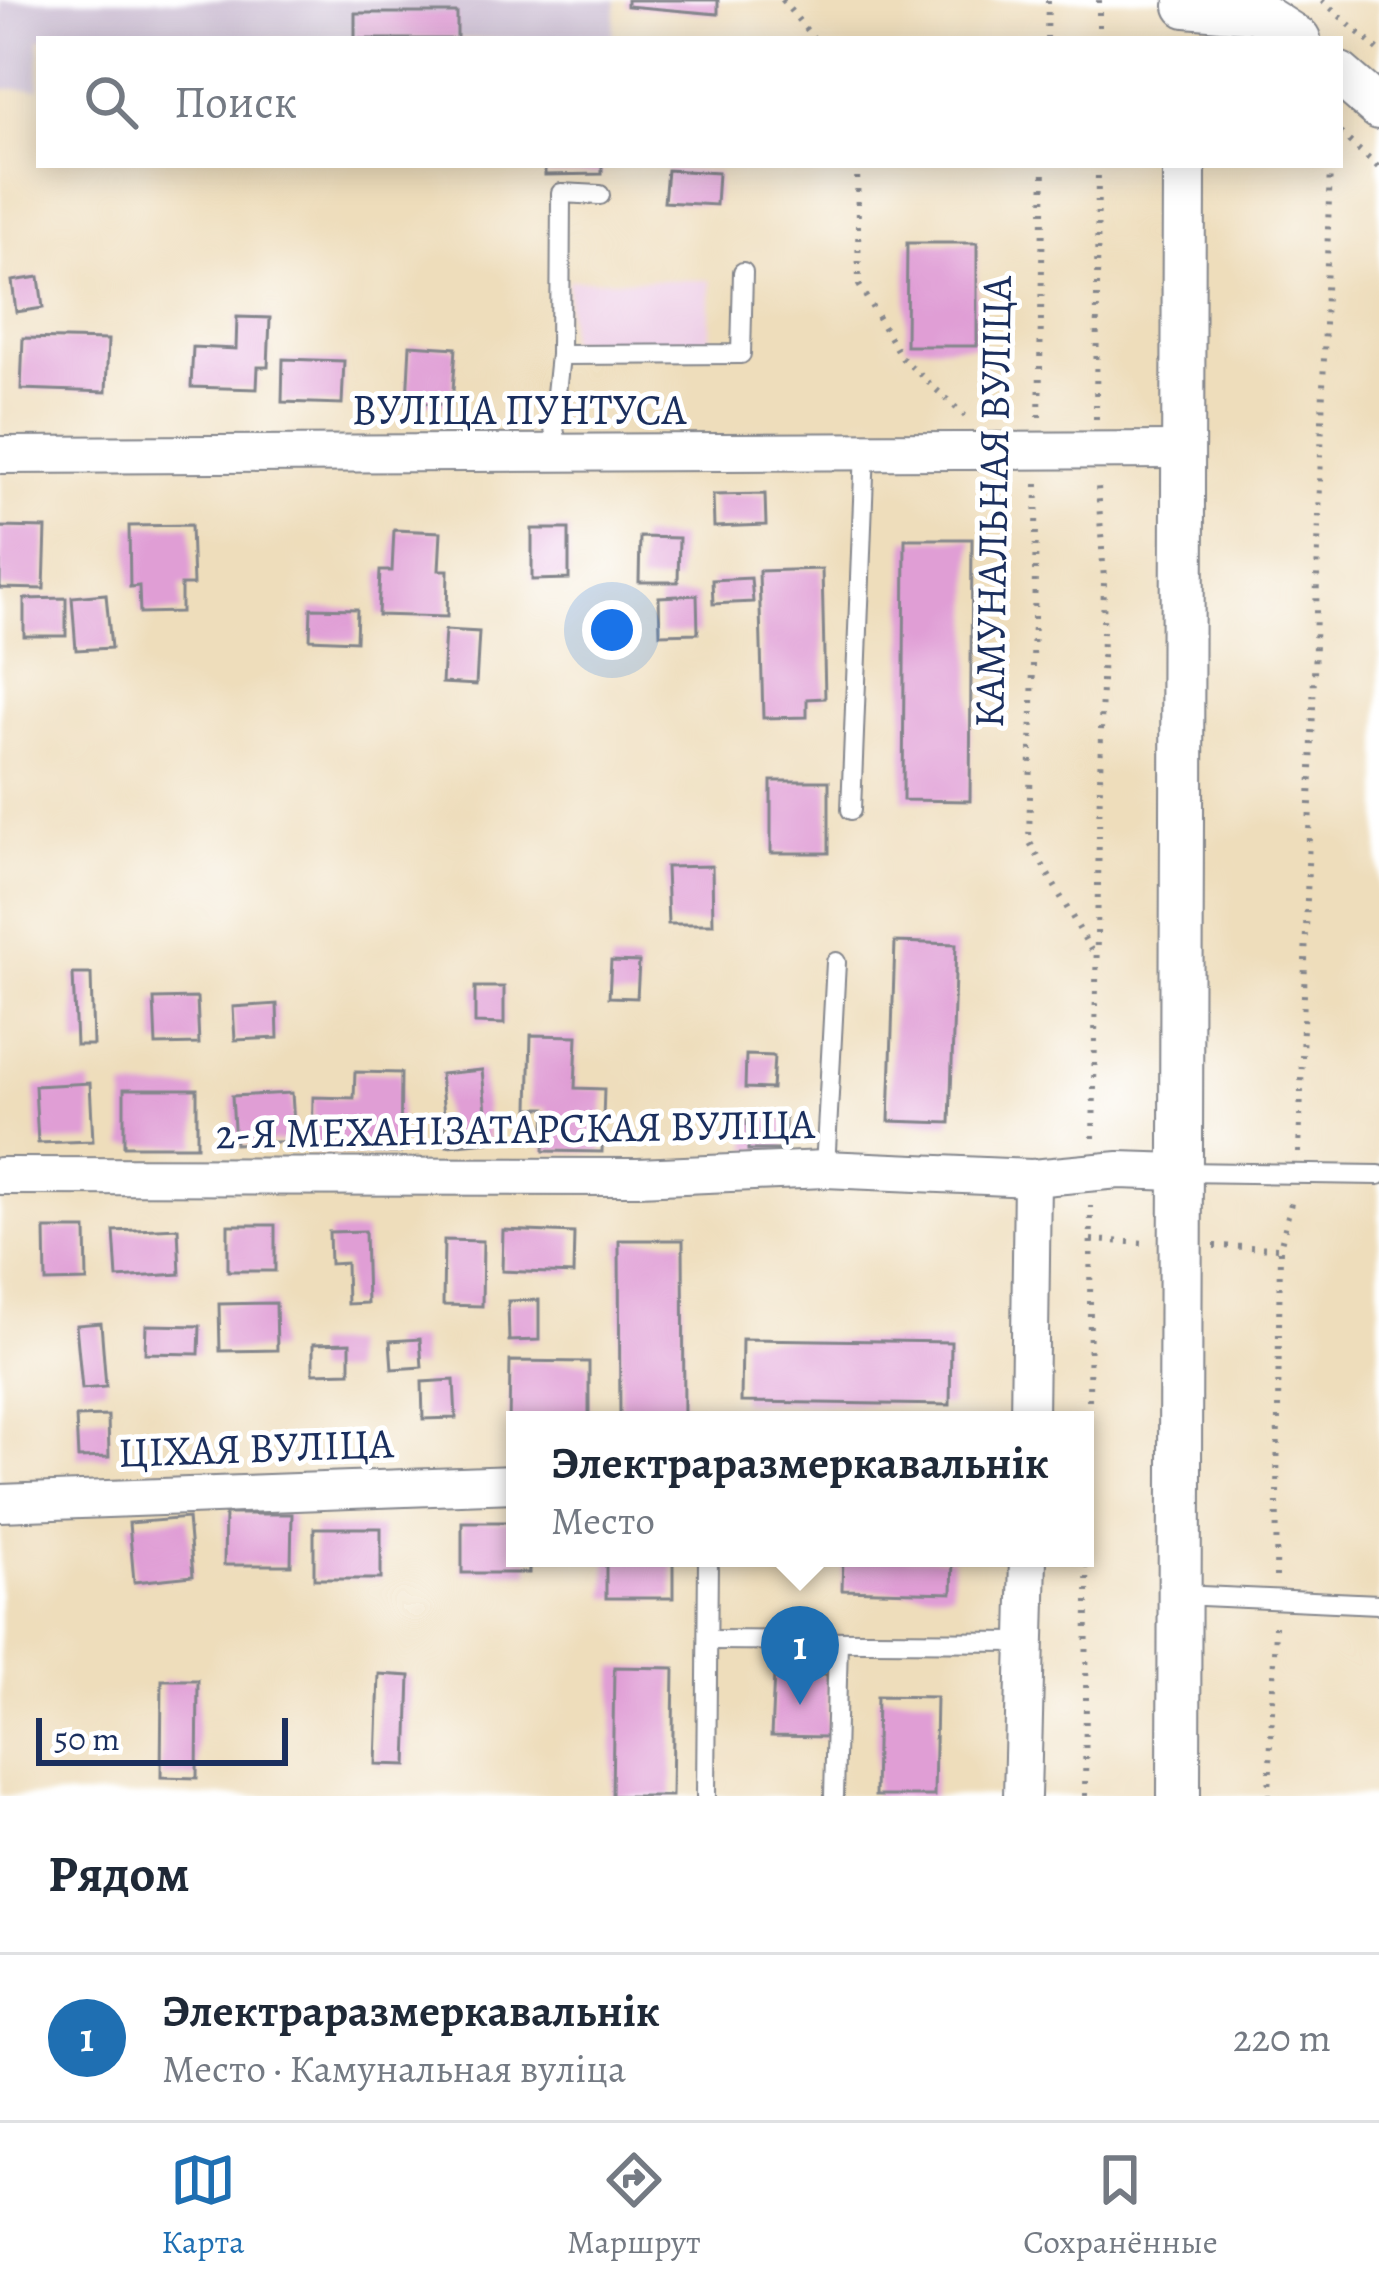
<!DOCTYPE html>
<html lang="ru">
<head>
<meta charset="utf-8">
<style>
	:root { --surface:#fff; --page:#f6f6f7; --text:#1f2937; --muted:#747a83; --line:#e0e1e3; --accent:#1f6fb2 }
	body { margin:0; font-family:Alegreya,serif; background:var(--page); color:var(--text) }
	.scale { position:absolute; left:36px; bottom:30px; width:252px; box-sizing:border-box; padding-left:12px; border:6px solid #1b2f5e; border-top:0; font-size:33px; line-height:42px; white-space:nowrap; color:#1b2f5e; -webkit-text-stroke:9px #fff; paint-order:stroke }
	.you { position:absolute; left:612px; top:630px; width:42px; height:42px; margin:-30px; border:9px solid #fff; border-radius:50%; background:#1a73e8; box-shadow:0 0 0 18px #1a73e833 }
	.badge { display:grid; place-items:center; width:78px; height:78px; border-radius:50%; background:var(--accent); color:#fff; font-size:39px; font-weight:700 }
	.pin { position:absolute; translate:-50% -99px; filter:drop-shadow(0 3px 6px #0008) }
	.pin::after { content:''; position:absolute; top:63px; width:42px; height:36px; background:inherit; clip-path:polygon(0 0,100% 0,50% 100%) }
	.popup { position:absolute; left:506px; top:1411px; width:588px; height:156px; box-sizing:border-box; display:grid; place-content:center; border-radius:0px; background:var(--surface); filter:drop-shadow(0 3px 9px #0005); font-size:39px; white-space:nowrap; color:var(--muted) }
	.popup b { font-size:45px; color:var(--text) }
	.popup::after { content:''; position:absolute; left:50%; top:100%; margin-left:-24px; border:24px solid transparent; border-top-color:var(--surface) }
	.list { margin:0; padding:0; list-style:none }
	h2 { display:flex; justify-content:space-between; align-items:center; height:156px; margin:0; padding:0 48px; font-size:51px }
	h2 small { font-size:39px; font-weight:400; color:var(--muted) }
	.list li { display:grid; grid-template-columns:78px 1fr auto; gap:36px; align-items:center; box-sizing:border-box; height:168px; padding:0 48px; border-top:3px solid var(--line) }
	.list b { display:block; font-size:45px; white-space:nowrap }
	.list p { margin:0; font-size:39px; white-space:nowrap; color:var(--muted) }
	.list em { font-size:39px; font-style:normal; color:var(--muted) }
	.icon { flex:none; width:66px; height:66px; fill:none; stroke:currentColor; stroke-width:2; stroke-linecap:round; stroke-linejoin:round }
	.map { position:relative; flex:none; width:1379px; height:1796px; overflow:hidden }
	.search { position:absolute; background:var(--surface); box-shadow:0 6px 30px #0003; left:36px; right:36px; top:36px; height:132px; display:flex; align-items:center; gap:30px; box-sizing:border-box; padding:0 42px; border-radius:0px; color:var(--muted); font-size:45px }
	.sheet { height:324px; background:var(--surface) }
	nav { display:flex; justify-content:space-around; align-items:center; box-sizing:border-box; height:168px; border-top:3px solid var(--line); background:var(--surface); font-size:33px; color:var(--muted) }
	nav a { display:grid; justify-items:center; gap:6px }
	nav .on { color:var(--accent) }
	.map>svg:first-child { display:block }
	.built { fill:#eed0e7 }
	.industrial { fill:#ccbed3 }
	.building { fill:#e09ed5 }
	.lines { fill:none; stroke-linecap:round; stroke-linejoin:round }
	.service-casing { stroke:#84868c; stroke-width:22 }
	.minor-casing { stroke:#84868c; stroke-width:40 }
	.tertiary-casing { stroke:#84868c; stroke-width:46 }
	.path { stroke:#84868c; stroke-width:6; stroke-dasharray:3 9; stroke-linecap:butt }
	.service { stroke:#fff; stroke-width:18 }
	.minor { stroke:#fff; stroke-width:36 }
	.tertiary { stroke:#fff; stroke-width:42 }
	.labels { text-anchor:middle; stroke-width:10; stroke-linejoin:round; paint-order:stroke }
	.street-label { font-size:42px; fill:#1b2f5e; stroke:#fff }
</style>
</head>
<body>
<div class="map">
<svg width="1379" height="1796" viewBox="0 0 1379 1796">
	<rect width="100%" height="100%" fill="#fff"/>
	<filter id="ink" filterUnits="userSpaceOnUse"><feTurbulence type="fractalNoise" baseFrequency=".00833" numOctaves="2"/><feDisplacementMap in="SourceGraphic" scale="24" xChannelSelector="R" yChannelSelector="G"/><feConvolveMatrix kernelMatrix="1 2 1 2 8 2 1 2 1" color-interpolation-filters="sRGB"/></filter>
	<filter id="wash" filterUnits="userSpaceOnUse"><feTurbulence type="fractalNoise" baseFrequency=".004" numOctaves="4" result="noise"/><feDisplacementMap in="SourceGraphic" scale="48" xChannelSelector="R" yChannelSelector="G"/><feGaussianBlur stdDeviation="2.7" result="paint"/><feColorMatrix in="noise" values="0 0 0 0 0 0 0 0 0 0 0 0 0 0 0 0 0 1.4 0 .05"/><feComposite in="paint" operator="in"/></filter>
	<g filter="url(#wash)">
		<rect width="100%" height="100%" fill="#edb"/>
		<!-- built -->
		<rect class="built" x="568" y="280" width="142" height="62"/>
		<!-- industrial -->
		<polygon class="industrial" points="0,0 616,0 613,39 39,39 39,89 0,89"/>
		<g id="blocks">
			<!-- building -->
			<g class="building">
				<polygon points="627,0 718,0 718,14 627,6"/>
				<rect x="355" y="13" width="102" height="26"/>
				<polygon points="545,165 602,165 602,174 545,175"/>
				<polygon points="667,170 718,173 716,205 664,202"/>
				<polygon points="907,243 977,243 977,346 906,346"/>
				<polygon points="39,277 43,308 16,312 12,281"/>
				<polygon points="237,317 270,318 268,367 258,367 257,389 191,387 193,347 236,349"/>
				<polygon points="23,338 108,340 106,392 21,389"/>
				<polygon points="410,345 456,348 452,405 407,402"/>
				<polygon points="283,359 344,361 342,404 282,402"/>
				<polygon points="765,494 766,525 714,527 713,495"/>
				<polygon points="191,525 193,585 181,585 181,612 140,613 139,586 130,587 129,526"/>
				<polygon points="0,527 46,528 44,589 0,588"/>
				<polygon points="532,529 569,529 569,579 532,580"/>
				<polygon points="394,530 441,532 439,570 448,570 447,617 378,615 380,571 392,571"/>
				<polygon points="640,537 679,538 678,582 639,582"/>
				<polygon points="905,539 972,539 970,801 903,800"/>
				<polygon points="822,569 825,698 807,699 807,717 763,718 759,571"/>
				<polygon points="751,578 753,602 713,604 712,580"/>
				<polygon points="106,594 111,648 76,650 72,597"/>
				<polygon points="697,595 698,633 660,634 659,597"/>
				<polygon points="66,598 66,636 24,636 24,599"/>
				<polygon points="311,608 357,609 356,641 310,639"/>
				<polygon points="445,630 479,632 476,685 442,683"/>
				<rect x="771" y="781" width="58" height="72"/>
				<polygon points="712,866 713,924 668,924 666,867"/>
				<polygon points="895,942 956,944 950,1123 889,1121"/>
				<polygon points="611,961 639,962 637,998 609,997"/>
				<polygon points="73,974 91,974 93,1045 76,1045"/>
				<polygon points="475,987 504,987 504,1024 475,1023"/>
				<polygon points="197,998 199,1044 156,1045 154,999"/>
				<polygon points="277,1004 278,1038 235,1040 233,1007"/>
				<polygon points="531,1035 577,1036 575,1088 604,1089 602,1152 544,1151 546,1108 529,1108"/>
				<polygon points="746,1055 774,1056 772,1089 745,1088"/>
				<polygon points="482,1070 489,1142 447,1146 440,1074"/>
				<polygon points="355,1072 401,1073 400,1153 312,1152 313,1097 354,1098"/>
				<polygon points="90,1083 93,1141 38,1143 35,1086"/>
				<rect x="124" y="1089" width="73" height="57"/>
				<polygon points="292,1093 295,1141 235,1144 232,1096"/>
				<polygon points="747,1118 785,1118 785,1150 748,1150"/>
				<rect x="228" y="1225" width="47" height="46"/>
				<polygon points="178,1228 180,1274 117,1278 114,1231"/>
				<polygon points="45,1229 86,1229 87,1281 46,1282"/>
				<polygon points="503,1230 574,1233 573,1274 502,1271"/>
				<polygon points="365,1231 367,1303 347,1304 346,1263 330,1264 329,1232"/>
				<polygon points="444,1240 483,1241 482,1306 443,1305"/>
				<polygon points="619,1240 683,1240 684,1420 620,1420"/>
				<polygon points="539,1300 539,1340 509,1341 508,1301"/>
				<polygon points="276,1303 277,1350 220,1351 219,1304"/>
				<polygon points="101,1323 106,1387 82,1389 76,1325"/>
				<polygon points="146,1325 200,1326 199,1354 145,1353"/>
				<polygon points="420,1339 422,1367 392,1369 390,1341"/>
				<polygon points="742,1339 951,1342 950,1405 741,1402"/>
				<polygon points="350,1343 350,1372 313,1373 313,1344"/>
				<polygon points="510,1361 589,1362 589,1420 515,1420 515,1428 509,1428"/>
				<polygon points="454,1380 456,1418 423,1419 422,1382"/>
				<polygon points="108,1416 109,1457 78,1458 76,1417"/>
				<polygon points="225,1514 292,1514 291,1565 224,1565"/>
				<polygon points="188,1518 193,1576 134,1582 129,1523"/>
				<polygon points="462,1522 515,1522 515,1558 529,1558 529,1573 462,1573"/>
				<rect x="314" y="1528" width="67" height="51"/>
				<rect x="606" y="1558" width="67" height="40"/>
				<polygon points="843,1558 953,1558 952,1593 842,1590"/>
				<polygon points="614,1667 674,1668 672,1796 612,1796"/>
				<polygon points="379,1674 410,1676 407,1765 376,1764"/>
				<polygon points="774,1674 827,1675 828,1737 771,1736"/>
				<polygon points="162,1680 198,1680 197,1778 161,1777"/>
				<polygon points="877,1696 936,1697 934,1796 875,1796"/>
			</g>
		</g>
	</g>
	<g filter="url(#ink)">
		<use href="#blocks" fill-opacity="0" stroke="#84868c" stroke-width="3"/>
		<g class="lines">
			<defs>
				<g id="service">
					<polyline points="560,355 561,193 600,195"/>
					<polyline points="559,455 553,423 560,355 741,354 743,272"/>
					<polyline points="851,810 865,449"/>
					<polyline points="825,1169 836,962"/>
					<polyline points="1180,1172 1379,1175"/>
					<polyline points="1179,1595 1379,1604"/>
					<polyline points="711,1640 1027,1642"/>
					<polyline points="706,1796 708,1558"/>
					<polyline points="834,1796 838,1641"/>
				</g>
				<g id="minor">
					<polyline points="0,455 1181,450"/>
					<polyline points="0,1176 638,1177 825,1169 1032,1178 1119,1170 1179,1172"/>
					<polyline points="1029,1420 1032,1178"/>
					<polyline points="0,1503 515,1484"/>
					<polyline points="1022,1796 1028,1558"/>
				</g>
				<g id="tertiary">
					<polyline points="1186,6 1257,12 1299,39"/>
					<polyline points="1340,74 1379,108"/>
					<polyline points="1179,1796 1184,165"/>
				</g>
			</defs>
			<!-- service casing -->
			<use href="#service" class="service-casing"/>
			<!-- minor casing -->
			<use href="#minor" class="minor-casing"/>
			<!-- tertiary casing -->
			<use href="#tertiary" class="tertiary-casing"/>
			<!-- path -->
			<g class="path">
				<polyline points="782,0 814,39"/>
				<polyline points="1322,0 1379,51"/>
				<polyline points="1047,39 1048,0"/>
				<polyline points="1099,39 1099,0"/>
				<polyline points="1340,133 1379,168"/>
				<polyline points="857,165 859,285 901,357 965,416"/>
				<polyline points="1039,417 1044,165"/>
				<polyline points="1096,419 1098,165"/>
				<polyline points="1037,484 1029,841 1095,957"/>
				<polyline points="1093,1138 1104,580 1098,486"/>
				<polyline points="1299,1153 1330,165"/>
				<polyline points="1091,1240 1147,1243"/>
				<polyline points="1214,1246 1279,1248"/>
				<polyline points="1276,1577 1280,1248 1293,1195"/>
				<polyline points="1085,1796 1091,1206"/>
				<polyline points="1269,1796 1275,1626"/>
			</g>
			<!-- service -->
			<use href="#service" class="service"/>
			<!-- minor -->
			<use href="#minor" class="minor"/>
			<!-- tertiary -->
			<use href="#tertiary" class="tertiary"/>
		</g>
	</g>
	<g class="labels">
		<!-- street labels -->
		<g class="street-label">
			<text x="519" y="424">ВУЛІЦА ПУНТУСА</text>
			<text transform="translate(992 502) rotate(-89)" y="15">КАМУНАЛЬНАЯ ВУЛІЦА</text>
			<text transform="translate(515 1128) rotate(-1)" y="15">2-Я МЕХАНІЗАТАРСКАЯ ВУЛІЦА</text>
			<text transform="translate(256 1447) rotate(-2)" y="15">ЦІХАЯ ВУЛІЦА</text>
		</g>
	</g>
</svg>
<div class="scale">50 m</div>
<div class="you"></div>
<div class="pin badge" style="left:800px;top:1705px">1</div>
<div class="popup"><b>Электраразмеркавальнік</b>Место</div>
<div class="search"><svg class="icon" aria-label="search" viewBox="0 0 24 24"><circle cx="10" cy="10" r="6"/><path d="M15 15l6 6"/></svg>Поиск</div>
</div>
<section class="sheet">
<h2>Рядом<small></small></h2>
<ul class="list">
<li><span class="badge">1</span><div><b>Электраразмеркавальнік</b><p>Место · Камунальная вуліца</p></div><em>220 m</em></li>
</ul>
</section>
<nav>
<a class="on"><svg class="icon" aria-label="map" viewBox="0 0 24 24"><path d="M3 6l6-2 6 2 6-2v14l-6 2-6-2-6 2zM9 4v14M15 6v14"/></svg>Карта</a>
<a><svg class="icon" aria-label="directions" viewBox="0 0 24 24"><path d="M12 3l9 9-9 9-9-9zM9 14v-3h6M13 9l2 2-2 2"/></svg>Маршрут</a>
<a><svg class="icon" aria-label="saved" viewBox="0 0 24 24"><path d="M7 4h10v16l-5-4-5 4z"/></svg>Сохранённые</a>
</nav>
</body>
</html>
